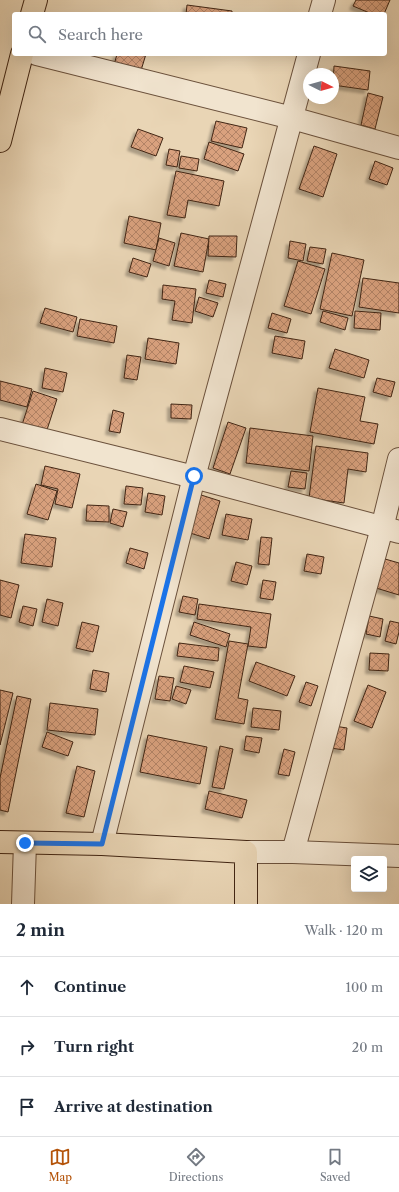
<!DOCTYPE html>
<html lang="en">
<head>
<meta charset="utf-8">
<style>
	:root { --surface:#fff; --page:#f2f2f3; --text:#1f2937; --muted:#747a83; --line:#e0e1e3; --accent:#b45309 }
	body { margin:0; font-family:"Libre Caslon Text",serif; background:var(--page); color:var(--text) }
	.controls { position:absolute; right:12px; bottom:12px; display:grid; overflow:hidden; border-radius:4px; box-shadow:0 4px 16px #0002 }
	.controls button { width:36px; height:36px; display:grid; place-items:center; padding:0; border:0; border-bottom:1px solid var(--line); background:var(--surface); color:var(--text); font:20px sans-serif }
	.compass { position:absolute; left:303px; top:68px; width:36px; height:36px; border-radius:50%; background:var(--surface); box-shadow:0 4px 16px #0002; rotate:95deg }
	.stop { position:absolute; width:12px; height:12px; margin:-9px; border:3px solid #1a73e8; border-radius:50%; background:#fff }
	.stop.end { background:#1a73e8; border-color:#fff; box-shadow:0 1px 4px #0008 }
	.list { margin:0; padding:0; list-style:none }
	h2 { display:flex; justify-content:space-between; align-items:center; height:52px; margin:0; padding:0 16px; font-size:17px }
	h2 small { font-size:13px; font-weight:400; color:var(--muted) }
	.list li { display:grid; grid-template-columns:26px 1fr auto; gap:12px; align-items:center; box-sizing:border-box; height:60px; padding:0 16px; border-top:1px solid var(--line) }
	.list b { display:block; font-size:15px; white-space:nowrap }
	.list em { font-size:13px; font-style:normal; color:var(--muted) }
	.icon { flex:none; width:22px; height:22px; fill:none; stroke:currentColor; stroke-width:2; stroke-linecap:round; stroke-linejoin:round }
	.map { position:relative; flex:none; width:399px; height:904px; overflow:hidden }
	.search { position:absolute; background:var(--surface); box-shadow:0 4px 16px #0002; left:12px; right:12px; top:12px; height:44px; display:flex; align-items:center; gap:10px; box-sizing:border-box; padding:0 14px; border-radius:4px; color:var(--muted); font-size:15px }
	.sheet { height:232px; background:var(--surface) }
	nav { display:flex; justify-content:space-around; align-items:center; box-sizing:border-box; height:56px; border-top:1px solid var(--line); background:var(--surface); font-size:11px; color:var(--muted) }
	nav a { display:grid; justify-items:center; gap:2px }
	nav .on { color:var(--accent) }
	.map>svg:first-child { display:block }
	.building { fill:url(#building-cross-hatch); stroke:#412513; filter:url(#shadow) }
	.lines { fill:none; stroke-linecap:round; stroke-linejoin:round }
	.minor-casing { stroke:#6b513c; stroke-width:24 }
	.major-casing { stroke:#412513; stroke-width:24 }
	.minor { stroke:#f1e4cf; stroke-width:22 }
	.major { stroke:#e9d5b5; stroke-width:22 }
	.route { stroke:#1a73e8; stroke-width:5 }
</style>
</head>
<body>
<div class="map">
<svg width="399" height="904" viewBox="0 0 399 904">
	<defs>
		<pattern id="building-cross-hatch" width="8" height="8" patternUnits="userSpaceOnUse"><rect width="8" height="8" fill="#d9a17e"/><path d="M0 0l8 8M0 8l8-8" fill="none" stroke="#b28366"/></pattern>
		<filter id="shadow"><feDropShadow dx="-3.5" dy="3.5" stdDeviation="1" flood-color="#0004"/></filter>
	</defs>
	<rect width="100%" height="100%" fill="#e9d5b5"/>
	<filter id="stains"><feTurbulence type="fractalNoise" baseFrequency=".005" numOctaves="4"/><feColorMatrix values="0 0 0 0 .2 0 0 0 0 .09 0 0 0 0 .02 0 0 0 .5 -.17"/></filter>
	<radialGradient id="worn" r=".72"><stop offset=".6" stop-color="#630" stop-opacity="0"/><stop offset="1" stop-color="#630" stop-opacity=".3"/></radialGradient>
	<!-- building -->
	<g class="building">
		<polygon points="356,0 390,0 384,14 372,14 353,6"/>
		<polygon points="187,5 232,11 232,14 186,14"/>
		<polygon points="117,54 146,54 139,77 113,69"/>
		<polygon points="334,66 370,71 368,90 333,85"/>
		<polygon points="368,93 383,97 375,129 361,125"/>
		<polygon points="216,121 247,128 242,148 211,141"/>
		<polygon points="138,129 163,138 156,156 131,147"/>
		<polygon points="209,142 244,154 238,171 204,159"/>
		<polygon points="314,146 337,154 323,197 299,189"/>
		<polygon points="169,149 180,151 177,167 166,165"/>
		<polygon points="181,156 199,159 197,171 179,168"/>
		<polygon points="375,161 393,168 387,185 369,179"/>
		<polygon points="176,171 224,181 219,206 188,200 185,218 167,215"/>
		<polygon points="129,216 161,223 156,250 124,243"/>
		<polygon points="181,233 209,239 203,272 174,266"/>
		<polygon points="209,236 237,236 236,257 208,256"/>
		<polygon points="159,238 175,243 169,266 153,261"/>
		<polygon points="290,241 306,244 303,261 288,258"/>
		<polygon points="310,247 326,249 323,264 307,261"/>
		<polygon points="332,253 364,260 352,316 320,309"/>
		<polygon points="133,258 151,264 147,277 129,272"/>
		<polygon points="298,261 325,269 311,314 284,306"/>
		<polygon points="363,278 399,283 399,313 359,307"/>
		<polygon points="209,280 226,284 223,297 206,293"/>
		<polygon points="163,285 196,289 192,323 172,320 175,301 162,299"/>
		<polygon points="199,297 218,303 213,317 195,311"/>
		<polygon points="45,308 77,317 73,332 40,323"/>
		<polygon points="323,311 348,318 345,330 320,322"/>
		<polygon points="355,311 381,313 380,330 354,328"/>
		<polygon points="272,313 291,319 287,333 268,328"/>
		<polygon points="80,319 117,326 114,343 77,336"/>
		<polygon points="275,336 305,341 302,359 272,353"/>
		<polygon points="148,338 179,343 176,364 145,359"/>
		<polygon points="335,349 369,360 364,378 329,368"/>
		<polygon points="127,355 141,357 137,380 124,378"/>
		<polygon points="45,368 67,373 63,392 42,388"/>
		<polygon points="377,378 395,382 391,397 373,392"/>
		<polygon points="0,381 32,389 27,407 0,400"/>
		<polygon points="318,388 365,397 360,421 378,424 374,444 310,432"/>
		<polygon points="33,391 57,399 44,439 20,431"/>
		<polygon points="171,404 192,405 191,419 171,418"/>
		<polygon points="113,410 124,413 120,433 109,431"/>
		<polygon points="228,422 246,428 230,474 213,468"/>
		<polygon points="250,428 313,436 309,471 246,463"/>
		<polygon points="316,446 368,453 366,472 348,469 344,503 309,498"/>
		<polygon points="45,466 80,474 72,508 55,504 58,489 41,485"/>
		<polygon points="291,471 307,473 305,489 288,487"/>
		<polygon points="36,484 57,491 48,520 27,514"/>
		<polygon points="126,486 143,488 141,505 124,504"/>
		<polygon points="148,493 165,496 162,515 145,512"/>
		<polygon points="198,494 220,501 209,539 187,532"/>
		<polygon points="87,505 109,506 109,522 86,521"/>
		<polygon points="113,509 127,512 123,527 110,523"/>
		<polygon points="226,514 252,519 248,540 222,535"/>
		<polygon points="25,534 56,538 52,567 21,563"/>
		<polygon points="261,537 272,538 269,565 258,564"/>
		<polygon points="130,548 148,553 144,569 126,563"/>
		<polygon points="307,554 324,557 321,574 304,571"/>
		<polygon points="385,559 399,563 399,595 376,588"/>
		<polygon points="236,562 252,566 247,585 231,581"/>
		<polygon points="0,580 19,585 11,618 0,615"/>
		<polygon points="263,580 276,582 273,600 260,598"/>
		<polygon points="183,596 198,599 195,615 179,612"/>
		<polygon points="47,599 63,603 58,626 42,622"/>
		<polygon points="199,604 271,614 266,648 248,646 251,627 197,619"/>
		<polygon points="23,606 37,609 33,626 19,622"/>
		<polygon points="369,616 383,619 380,637 366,634"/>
		<polygon points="390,621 399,623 399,632 396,644 385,641"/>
		<polygon points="82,622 99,626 93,652 76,648"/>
		<polygon points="194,622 230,634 226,647 190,635"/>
		<polygon points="229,641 248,644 238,698 248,700 244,724 215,719"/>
		<polygon points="179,643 219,648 218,661 177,656"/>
		<polygon points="370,653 389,654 388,671 369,670"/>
		<polygon points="256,662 295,676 287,696 249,681"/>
		<polygon points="184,666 214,672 210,688 180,682"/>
		<polygon points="93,670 109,673 106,692 90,689"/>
		<polygon points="159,676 174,678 170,701 155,699"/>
		<polygon points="306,682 318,686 311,706 299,702"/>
		<polygon points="368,685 386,692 372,728 354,721"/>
		<polygon points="176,686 191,690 186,704 172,699"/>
		<polygon points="0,690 13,693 0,745"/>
		<polygon points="17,696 31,699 8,812 0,810 0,778"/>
		<polygon points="50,703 98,709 95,735 47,730"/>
		<polygon points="253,708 281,711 279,730 251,727"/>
		<polygon points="328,725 347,728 344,750 324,747"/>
		<polygon points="47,732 73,742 68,756 42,747"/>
		<polygon points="148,735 207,747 200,784 140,772"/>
		<polygon points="246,736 262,738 259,753 244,750"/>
		<polygon points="220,746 233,749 224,789 212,787"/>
		<polygon points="284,749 295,752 289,776 278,774"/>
		<polygon points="77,766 95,771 84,817 66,813"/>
		<polygon points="209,791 247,800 242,818 205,809"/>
	</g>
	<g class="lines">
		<defs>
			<g id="minor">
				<polyline points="320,14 324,0"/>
				<polyline points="37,54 292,118 399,148"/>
				<polyline points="0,429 194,477 399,532"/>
				<polyline points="102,844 194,477 309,54"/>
				<polyline points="246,852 293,852 399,856"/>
				<polyline points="293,852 382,528 399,459"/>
				<polyline points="23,904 25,843"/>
			</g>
			<g id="major">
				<polyline points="32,14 36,0"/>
				<polyline points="0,141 22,54"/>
				<polyline points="0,842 102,844 246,852 246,904"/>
			</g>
		</defs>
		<!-- minor casing -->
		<use href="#minor" class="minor-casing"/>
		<!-- major casing -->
		<use href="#major" class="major-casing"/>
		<!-- minor -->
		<use href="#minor" class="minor"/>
		<!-- major -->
		<use href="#major" class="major"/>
	</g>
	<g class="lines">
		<!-- route -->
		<polyline class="route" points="25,843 102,844 194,476"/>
	</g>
	<rect width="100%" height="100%" filter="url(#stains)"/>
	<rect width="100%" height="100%" fill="url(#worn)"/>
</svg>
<div class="controls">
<button><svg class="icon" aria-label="layers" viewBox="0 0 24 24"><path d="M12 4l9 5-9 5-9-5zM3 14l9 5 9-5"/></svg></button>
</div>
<svg class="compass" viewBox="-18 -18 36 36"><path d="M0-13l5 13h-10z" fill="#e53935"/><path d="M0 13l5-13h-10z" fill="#747a83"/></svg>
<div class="stop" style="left:194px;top:476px"></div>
<div class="stop end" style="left:25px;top:843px"></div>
<div class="search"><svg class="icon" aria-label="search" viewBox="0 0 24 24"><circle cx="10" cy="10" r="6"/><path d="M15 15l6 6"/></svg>Search here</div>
</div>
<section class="sheet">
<h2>2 min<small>Walk · 120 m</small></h2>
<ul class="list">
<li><svg class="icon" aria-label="ahead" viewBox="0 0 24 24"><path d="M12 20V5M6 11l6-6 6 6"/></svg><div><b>Continue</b></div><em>100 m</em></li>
<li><svg class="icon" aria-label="right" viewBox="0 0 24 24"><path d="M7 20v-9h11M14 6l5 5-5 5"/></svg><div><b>Turn right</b></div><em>20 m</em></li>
<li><svg class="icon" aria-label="arrive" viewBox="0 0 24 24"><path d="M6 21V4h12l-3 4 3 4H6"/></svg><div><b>Arrive at destination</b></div></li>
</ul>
</section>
<nav>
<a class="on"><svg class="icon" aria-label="map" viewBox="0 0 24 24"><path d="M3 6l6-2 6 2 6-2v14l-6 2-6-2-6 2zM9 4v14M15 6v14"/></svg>Map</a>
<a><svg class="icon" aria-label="directions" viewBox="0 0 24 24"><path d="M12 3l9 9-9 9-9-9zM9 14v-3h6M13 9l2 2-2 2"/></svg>Directions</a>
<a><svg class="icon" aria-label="saved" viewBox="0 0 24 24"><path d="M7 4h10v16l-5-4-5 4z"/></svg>Saved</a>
</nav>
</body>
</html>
